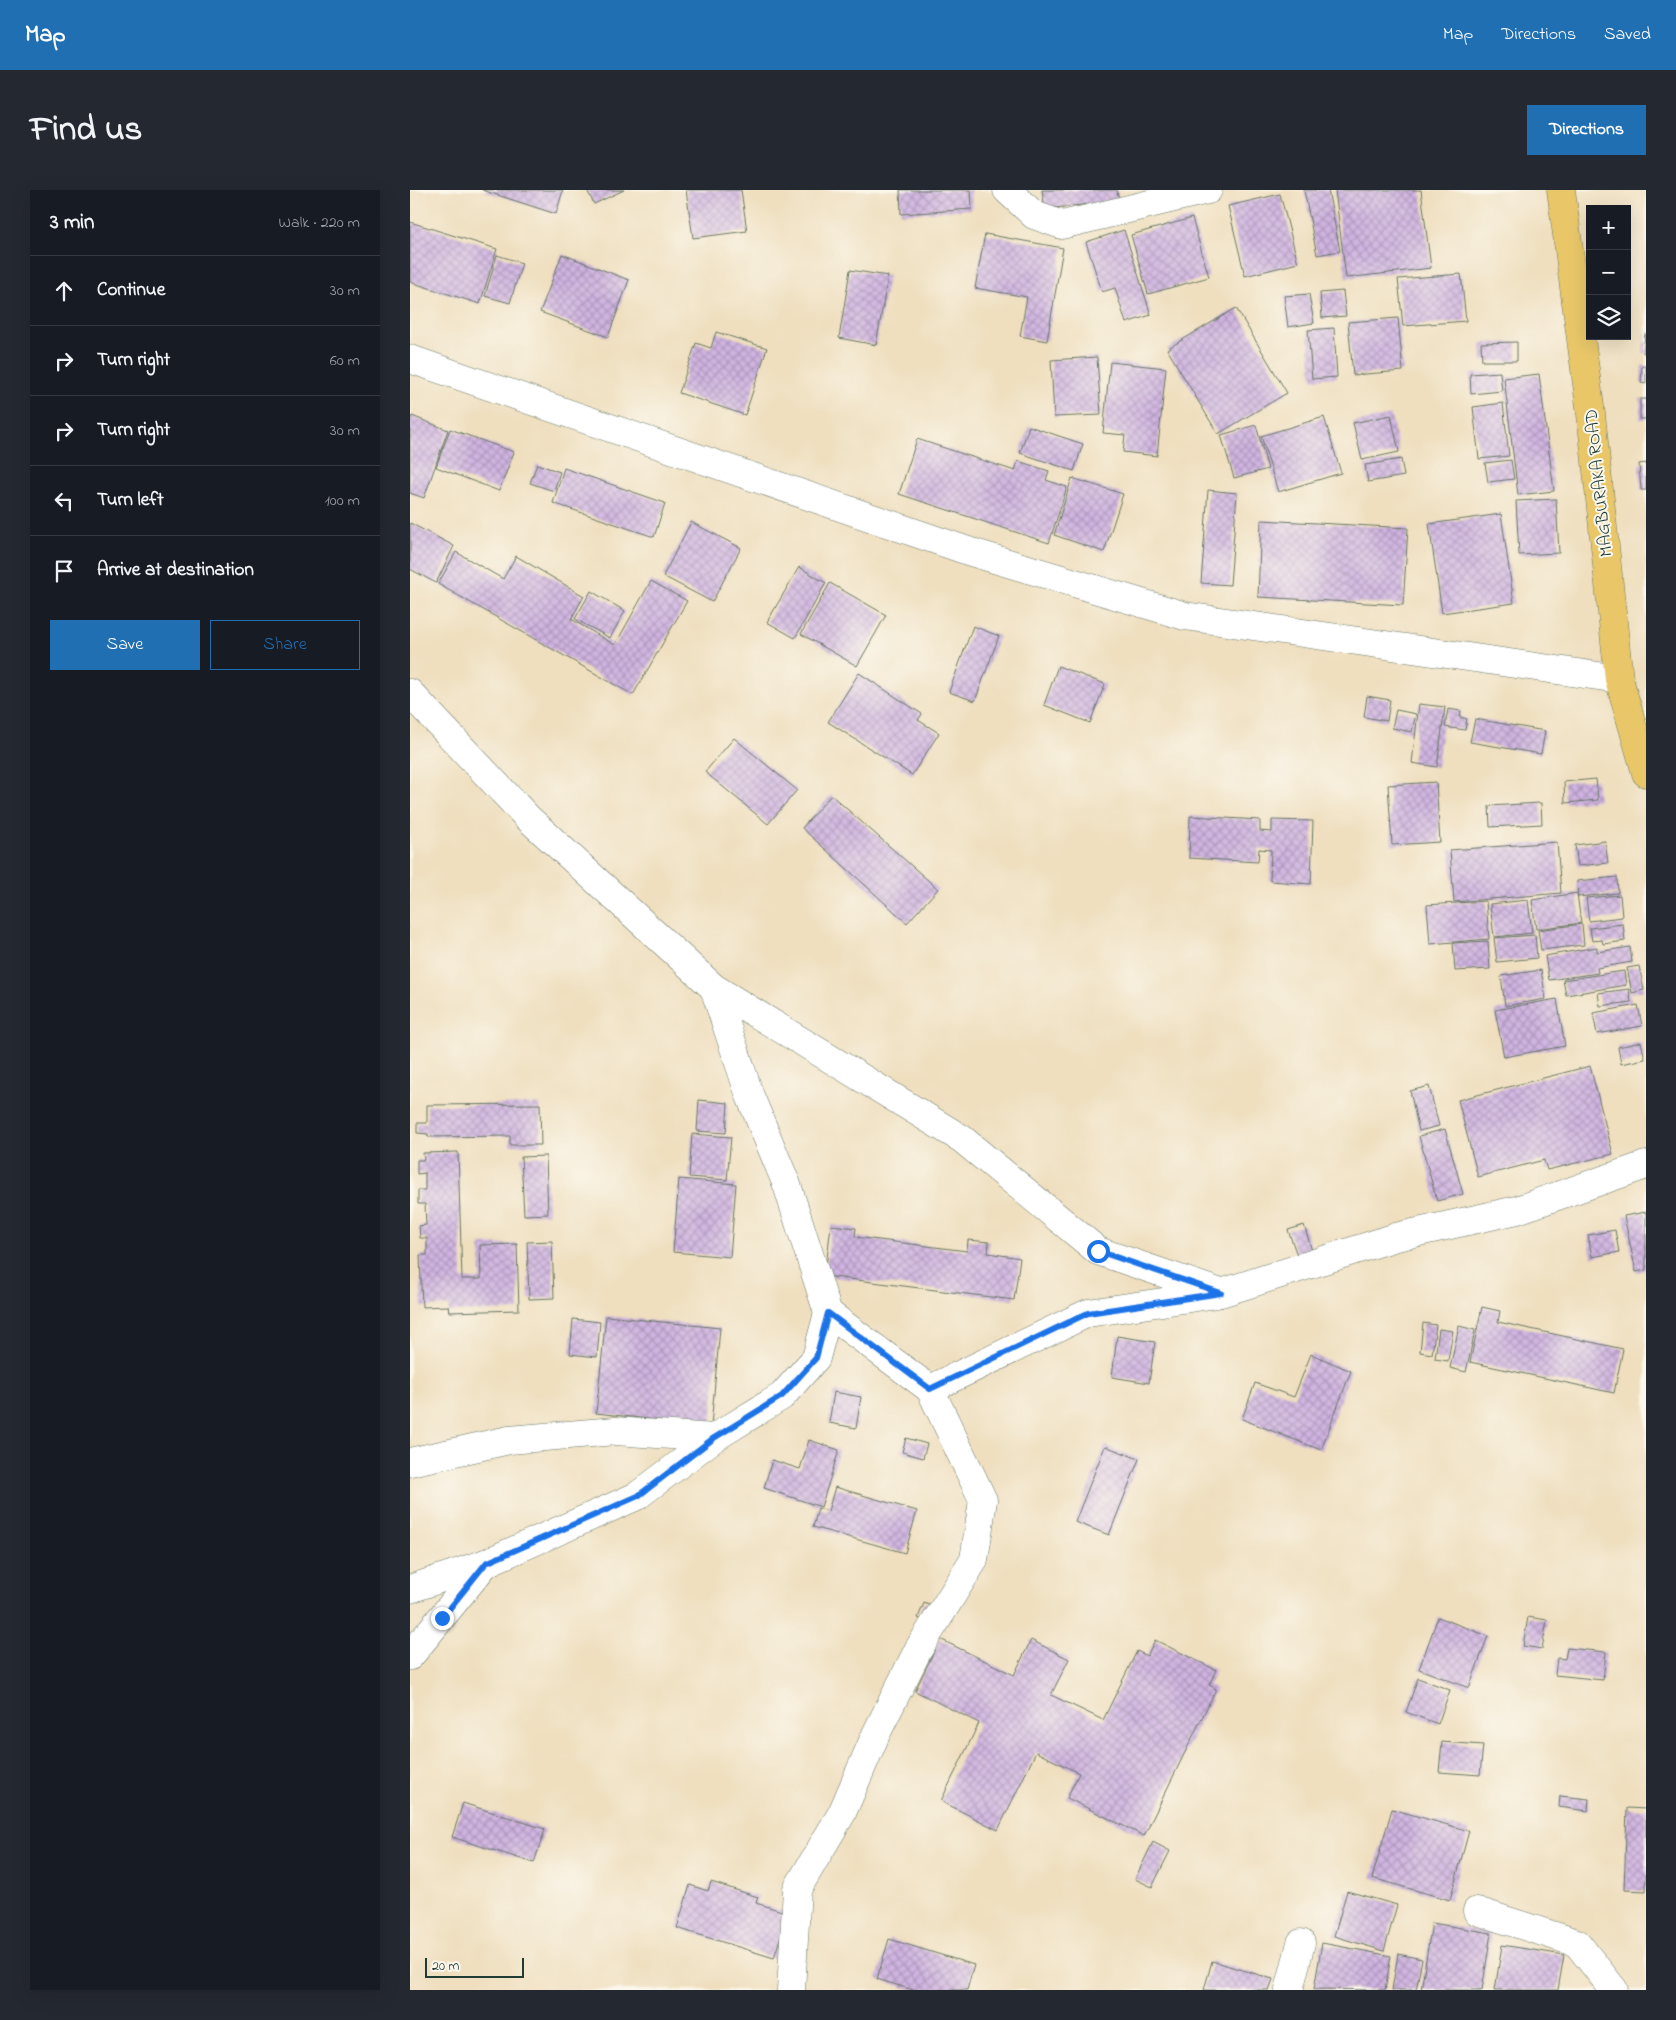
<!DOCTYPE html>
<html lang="en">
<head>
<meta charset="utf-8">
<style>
	:root { --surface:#171b24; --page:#242831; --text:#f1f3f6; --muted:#9ea1a6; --line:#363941; --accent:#1f6fb2 }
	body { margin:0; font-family:"Indie Flower",sans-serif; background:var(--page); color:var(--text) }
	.controls { position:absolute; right:15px; top:15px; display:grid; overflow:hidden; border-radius:0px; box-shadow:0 5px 20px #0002 }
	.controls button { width:45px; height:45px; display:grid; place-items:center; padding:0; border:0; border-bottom:1px solid var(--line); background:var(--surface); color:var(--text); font:25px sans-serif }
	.scale { position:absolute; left:15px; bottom:12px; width:99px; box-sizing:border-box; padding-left:5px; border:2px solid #1f3d34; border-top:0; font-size:14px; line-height:18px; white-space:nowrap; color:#1f3d34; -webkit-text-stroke:4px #fbf7ec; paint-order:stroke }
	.stop { position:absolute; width:15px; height:15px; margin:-11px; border:4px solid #1a73e8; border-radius:50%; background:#fff }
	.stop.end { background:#1a73e8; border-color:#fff; box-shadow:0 1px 5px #0008 }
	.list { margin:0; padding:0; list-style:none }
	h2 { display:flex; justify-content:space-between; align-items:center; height:65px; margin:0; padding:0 20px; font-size:21px }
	h2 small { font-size:16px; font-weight:400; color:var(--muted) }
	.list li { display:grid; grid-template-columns:32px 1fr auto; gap:15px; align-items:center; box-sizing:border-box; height:70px; padding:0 20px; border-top:1px solid var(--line) }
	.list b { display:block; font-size:19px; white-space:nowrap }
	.list em { font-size:16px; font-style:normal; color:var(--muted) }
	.actions { display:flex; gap:10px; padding:15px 20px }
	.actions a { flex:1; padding:11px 0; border:1px solid var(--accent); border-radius:0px; text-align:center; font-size:18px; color:var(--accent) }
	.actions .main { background:var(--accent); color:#fff }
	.icon { flex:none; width:28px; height:28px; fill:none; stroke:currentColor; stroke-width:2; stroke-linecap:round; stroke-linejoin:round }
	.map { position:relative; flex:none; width:1236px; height:1800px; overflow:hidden; border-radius:0px }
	header { display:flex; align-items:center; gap:30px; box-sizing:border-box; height:70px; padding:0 25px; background:var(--accent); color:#fff }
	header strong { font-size:24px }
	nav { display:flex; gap:28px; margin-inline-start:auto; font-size:18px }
	.intro { display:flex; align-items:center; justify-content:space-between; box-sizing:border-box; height:120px; padding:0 30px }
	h1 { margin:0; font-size:35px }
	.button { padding:12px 22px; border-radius:0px; background:var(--accent); color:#fff; font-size:18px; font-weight:700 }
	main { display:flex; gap:30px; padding:0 30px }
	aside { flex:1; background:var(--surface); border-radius:0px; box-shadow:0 5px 20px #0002 }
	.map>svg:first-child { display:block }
	.building { fill:url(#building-cross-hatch) }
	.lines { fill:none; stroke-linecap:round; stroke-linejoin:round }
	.minor-casing { stroke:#687665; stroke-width:29 }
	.tertiary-casing { stroke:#687665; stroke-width:29 }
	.primary-casing { stroke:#687665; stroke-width:29 }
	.minor { stroke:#fff; stroke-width:28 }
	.tertiary { stroke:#fff; stroke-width:28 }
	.primary { stroke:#e9c769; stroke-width:28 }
	.route { stroke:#1a73e8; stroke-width:6 }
	.labels { text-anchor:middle; stroke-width:4; stroke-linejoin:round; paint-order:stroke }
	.street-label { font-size:18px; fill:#1f3d34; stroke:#fbf7ec }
</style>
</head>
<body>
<header>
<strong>Map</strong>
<nav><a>Map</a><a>Directions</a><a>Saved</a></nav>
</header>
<div class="intro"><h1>Find us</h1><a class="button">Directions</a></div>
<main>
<aside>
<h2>3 min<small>Walk · 220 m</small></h2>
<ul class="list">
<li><svg class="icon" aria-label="ahead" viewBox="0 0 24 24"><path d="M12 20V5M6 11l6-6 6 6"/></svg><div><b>Continue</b></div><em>30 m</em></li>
<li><svg class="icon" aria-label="right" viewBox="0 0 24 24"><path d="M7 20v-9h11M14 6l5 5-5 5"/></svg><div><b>Turn right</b></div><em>60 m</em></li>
<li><svg class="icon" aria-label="right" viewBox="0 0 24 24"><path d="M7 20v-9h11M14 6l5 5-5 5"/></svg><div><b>Turn right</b></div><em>30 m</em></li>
<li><svg class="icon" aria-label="left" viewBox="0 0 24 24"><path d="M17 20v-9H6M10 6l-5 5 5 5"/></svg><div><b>Turn left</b></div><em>100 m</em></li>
<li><svg class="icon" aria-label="arrive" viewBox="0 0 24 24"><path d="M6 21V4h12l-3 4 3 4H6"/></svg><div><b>Arrive at destination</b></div></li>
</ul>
<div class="actions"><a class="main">Save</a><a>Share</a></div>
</aside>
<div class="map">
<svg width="1236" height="1800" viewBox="0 0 1236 1800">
	<defs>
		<pattern id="building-cross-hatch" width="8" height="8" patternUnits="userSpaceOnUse" patternTransform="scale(1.25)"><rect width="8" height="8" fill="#d0b4e1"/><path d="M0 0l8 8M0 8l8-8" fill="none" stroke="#a894b7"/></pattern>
	</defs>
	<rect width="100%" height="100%" fill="#fbf7ec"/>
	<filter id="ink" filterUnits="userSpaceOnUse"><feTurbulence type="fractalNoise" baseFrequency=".02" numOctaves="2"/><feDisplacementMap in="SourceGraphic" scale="10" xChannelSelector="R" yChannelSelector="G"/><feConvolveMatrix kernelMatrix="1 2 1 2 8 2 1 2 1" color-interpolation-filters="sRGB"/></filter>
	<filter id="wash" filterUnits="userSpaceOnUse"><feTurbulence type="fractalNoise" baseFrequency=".0096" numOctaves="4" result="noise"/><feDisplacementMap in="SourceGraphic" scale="20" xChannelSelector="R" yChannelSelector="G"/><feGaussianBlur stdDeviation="1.12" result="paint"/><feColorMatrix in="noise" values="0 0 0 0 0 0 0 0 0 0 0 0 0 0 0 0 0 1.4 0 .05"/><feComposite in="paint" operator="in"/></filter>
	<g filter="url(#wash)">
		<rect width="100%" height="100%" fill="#efdfbf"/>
		<g id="blocks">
			<!-- building -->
			<g class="building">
				<polygon points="72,0 153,0 146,24"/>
				<polygon points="177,0 214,0 184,14"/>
				<polygon points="276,0 331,0 337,41 283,48"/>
				<polygon points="490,0 561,0 562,19 491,24"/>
				<polygon points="632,0 707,0 709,11 635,19"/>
				<polygon points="894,0 918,0 930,61 907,65"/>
				<polygon points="925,0 1011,0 1021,78 936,88"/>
				<polygon points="870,4 888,73 835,86 818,16"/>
				<polygon points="782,28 799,87 738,104 721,45"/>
				<polygon points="0,32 87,59 70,114 0,92"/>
				<polygon points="714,40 741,125 716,133 705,98 692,102 676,52"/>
				<polygon points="575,44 653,58 637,151 610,146 617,107 565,98"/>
				<polygon points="152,64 219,90 198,147 130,122"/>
				<polygon points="87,65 112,73 100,113 75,106"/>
				<polygon points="440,80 478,86 466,155 429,148"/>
				<polygon points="1051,84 1056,131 993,136 988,89"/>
				<polygon points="933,101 936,126 912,128 910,103"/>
				<polygon points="899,104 904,133 878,137 874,106"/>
				<polygon points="826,118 877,203 808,244 757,159"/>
				<polygon points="988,128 993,181 943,185 938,132"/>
				<polygon points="924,138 927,187 902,189 898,140"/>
				<polygon points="306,142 357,158 335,225 269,203 286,153 301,158"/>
				<polygon points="1235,144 1236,144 1236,163 1233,163"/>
				<polygon points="1107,152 1107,171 1072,171 1071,153"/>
				<polygon points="687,167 691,225 644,227 641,170"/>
				<polygon points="700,172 756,178 747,266 713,262 715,245 693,243"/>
				<polygon points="1232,176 1236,176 1236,194 1231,193"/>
				<polygon points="1090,182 1092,201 1061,204 1060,184"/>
				<polygon points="1129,184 1144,301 1108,305 1094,188"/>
				<rect x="1230" y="209" width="6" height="20"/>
				<polygon points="1093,213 1099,266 1069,269 1063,217"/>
				<polygon points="981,225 989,262 952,270 943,233"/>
				<polygon points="2,226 38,240 14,308 0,303 0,231"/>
				<polygon points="914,227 931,283 868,302 851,246"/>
				<polygon points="846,235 858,279 824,288 811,245"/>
				<polygon points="619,236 673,254 664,281 610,263"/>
				<polygon points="40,239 104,262 89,301 26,277"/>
				<polygon points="507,249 605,281 608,271 639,281 636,290 657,297 639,353 489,304"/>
				<polygon points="991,269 994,286 958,292 955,275"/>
				<polygon points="1101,270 1104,289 1078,292 1075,273"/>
				<polygon points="1236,273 1236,300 1231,300 1229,274"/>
				<polygon points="127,274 150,282 144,301 120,293"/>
				<polygon points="154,278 255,313 244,347 143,313"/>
				<polygon points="662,288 713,304 694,362 644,345"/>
				<polygon points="798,300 827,303 820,395 791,393"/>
				<polygon points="1146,309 1149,363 1109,365 1106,311"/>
				<polygon points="1091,324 1104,413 1032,423 1019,334"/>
				<polygon points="851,330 998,338 993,415 848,407"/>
				<polygon points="281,332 331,358 302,412 253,386"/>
				<polygon points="0,333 44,356 26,393 0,379"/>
				<polygon points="46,362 93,389 106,366 174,406 161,429 205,455 241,391 277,411 223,505 28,394"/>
				<polygon points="389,377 416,393 385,448 357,432"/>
				<polygon points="420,393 476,425 447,476 391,444"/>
				<polygon points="181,401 215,421 200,448 165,429"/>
				<polygon points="563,436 589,446 565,511 539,502"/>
				<polygon points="648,476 695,494 680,533 634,515"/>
				<polygon points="449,483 512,524 508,530 529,543 502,585 418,532"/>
				<polygon points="957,506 980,510 977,531 954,527"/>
				<polygon points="1009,514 1035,517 1027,577 1002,573"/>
				<polygon points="1038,519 1051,521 1050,527 1057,529 1055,540 1035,537"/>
				<polygon points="986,520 1006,524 1002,542 982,538"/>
				<polygon points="1065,529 1135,541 1131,564 1060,552"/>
				<polygon points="324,548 387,600 358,634 295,582"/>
				<polygon points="1186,589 1188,610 1155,613 1154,592"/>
				<polygon points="1026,592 1030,652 982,655 978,595"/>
				<polygon points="421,605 528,699 497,733 392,638"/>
				<polygon points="1131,613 1132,634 1080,637 1079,616"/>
				<polygon points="780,626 850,630 850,641 862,642 862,630 903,631 901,694 860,691 861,660 849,659 848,672 779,668"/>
				<polygon points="1195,651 1198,673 1168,676 1165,655"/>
				<polygon points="1147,652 1151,703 1044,712 1040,660"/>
				<polygon points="1207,687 1208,703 1168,707 1167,691"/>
				<polygon points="1167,703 1171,733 1126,739 1122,710"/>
				<polygon points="1210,705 1212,727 1179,731 1176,708"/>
				<polygon points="1118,710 1122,743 1084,747 1080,714"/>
				<polygon points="1076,711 1079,749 1020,754 1017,715"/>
				<polygon points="1172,734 1174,755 1131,760 1128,740"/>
				<polygon points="1213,734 1215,751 1193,754 1192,750 1182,751 1180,738"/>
				<polygon points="1125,745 1127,768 1087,772 1084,748"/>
				<polygon points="1078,751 1080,779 1045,781 1043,753"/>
				<polygon points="1187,757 1187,762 1220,757 1222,772 1187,778 1188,783 1139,790 1135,766"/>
				<polygon points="1229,776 1234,800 1222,803 1217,778"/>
				<polygon points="1131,780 1136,809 1095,816 1091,786"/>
				<polygon points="1214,781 1216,795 1156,805 1153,790"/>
				<polygon points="1219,799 1221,812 1190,816 1188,803"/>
				<polygon points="1147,809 1155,856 1094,867 1085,820"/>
				<polygon points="1228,815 1232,836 1187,844 1183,823"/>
				<polygon points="1231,852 1235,869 1211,874 1208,857"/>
				<polygon points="1180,876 1203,964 1137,980 1134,970 1068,987 1048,910"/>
				<polygon points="1019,896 1029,936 1009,941 1000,901"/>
				<polygon points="289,910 318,913 316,943 287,941"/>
				<polygon points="130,914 131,955 100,955 100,946 18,947 18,944 7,943 7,933 17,933 17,915"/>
				<polygon points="1035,939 1053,1004 1027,1011 1009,946"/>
				<polygon points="282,944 321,947 317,990 279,987"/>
				<polygon points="48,962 52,1089 71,1089 70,1055 107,1054 109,1120 39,1122 38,1116 12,1117 10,1065 17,1065 17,1048 10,1048 9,1036 16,1035 15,1014 8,1014 8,1000 15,1000 15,983 7,984 7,970 14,970 13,963"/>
				<polygon points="136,966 138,1024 114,1025 111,967"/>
				<polygon points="269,989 326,994 320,1067 263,1062"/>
				<polygon points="1236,1022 1236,1080 1226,1082 1214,1026"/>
				<polygon points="421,1035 446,1038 445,1047 557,1061 558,1050 579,1052 578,1063 610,1068 604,1110 415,1086"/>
				<polygon points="894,1035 902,1061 887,1065 878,1040"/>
				<polygon points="1205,1040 1209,1062 1182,1067 1178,1045"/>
				<polygon points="142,1051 144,1108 119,1109 117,1052"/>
				<polygon points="1072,1117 1090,1121 1088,1132 1213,1159 1204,1203 1060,1172"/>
				<polygon points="196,1126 310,1138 301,1236 186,1223"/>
				<polygon points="163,1129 190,1132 187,1167 160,1164"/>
				<polygon points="1013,1133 1026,1135 1022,1164 1010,1162"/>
				<polygon points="1049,1136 1065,1140 1056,1182 1040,1178"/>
				<polygon points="1029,1139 1043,1141 1038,1171 1025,1169"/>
				<polygon points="707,1146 745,1152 739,1193 702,1187"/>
				<polygon points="901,1164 941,1181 911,1260 832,1229 845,1193 884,1207"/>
				<polygon points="424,1202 451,1207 446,1238 419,1233"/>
				<polygon points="496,1248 517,1254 513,1268 492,1262"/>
				<polygon points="399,1250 429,1260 411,1317 354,1298 362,1270 390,1279"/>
				<polygon points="695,1256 729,1269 699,1345 665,1332"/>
				<polygon points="425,1297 507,1321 495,1363 403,1337 408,1318 418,1321"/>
				<polygon points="514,1413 527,1418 521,1433 508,1428"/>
				<polygon points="1028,1427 1078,1446 1059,1498 1009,1479"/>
				<polygon points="1118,1427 1137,1430 1132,1459 1113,1456"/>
				<polygon points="530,1449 604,1485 621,1450 659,1469 641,1505 693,1530 727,1461 737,1466 745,1450 806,1480 799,1495 806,1499 734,1646 657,1608 669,1583 626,1562 588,1640 531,1611 569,1533 505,1501"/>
				<polygon points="1157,1458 1196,1462 1193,1490 1145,1485 1147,1468 1155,1469"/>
				<polygon points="1008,1488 1040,1500 1028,1534 996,1522"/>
				<polygon points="1032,1552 1073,1555 1070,1585 1029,1582"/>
				<polygon points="1150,1606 1179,1609 1178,1621 1149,1617"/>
				<polygon points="53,1613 135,1639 124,1673 42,1647"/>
				<polygon points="1217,1618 1236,1619 1236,1701 1214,1700"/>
				<polygon points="982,1619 1059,1641 1040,1710 962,1688"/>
				<polygon points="743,1652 760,1661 742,1697 725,1689"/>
				<polygon points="301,1692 348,1707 346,1713 378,1723 364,1768 267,1738 280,1695 298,1701"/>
				<polygon points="937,1701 987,1715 974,1761 924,1746"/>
				<polygon points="1022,1733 1081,1743 1072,1800 1011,1800"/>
				<polygon points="479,1749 564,1775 557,1800 503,1800 467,1789"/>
				<polygon points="912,1753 981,1766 975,1800 904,1799"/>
				<polygon points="1092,1755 1154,1765 1148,1800 1085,1800"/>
				<polygon points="988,1764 1012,1769 1006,1800 982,1800"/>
				<polygon points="802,1771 863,1789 859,1800 794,1800"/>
			</g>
		</g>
	</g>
	<g filter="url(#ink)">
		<use href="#blocks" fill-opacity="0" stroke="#687665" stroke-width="1"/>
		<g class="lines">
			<defs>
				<g id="minor">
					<polyline points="597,0 624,25 652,35 798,0"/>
					<polyline points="0,503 118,628 304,798 552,949 688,1061 811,1103 986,1047 1107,1020 1236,975"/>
					<polyline points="520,1199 678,1123 807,1104"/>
					<polyline points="0,1272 99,1250 205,1241 304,1248 372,1206 406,1168 418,1123 377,995 340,906 304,798"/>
					<polyline points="0,1399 76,1373 227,1306 304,1248"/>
					<polyline points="0,1466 76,1373"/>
					<polyline points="1067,1721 1167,1753 1204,1800"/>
					<polyline points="381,1800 387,1699 432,1623 466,1544 508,1460 564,1370 573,1310 520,1199 418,1123"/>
					<polyline points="879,1800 891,1753"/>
				</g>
				<polyline id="tertiary" points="0,169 558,361 775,426 1209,489"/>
				<polyline id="primary" points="1151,0 1181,224 1209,489 1236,583"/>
			</defs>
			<!-- minor casing -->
			<use href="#minor" class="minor-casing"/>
			<!-- tertiary casing -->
			<use href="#tertiary" class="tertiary-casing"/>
			<!-- primary casing -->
			<use href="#primary" class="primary-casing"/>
			<!-- minor -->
			<use href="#minor" class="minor"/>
			<!-- tertiary -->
			<use href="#tertiary" class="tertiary"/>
			<!-- primary -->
			<use href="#primary" class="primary"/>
		</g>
	</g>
	<g class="lines" filter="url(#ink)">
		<!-- route -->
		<polyline class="route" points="32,1428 76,1373 228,1306 304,1248 372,1206 406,1168 418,1123 520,1199 678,1123 811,1103 688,1061"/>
	</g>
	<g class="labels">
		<!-- street labels -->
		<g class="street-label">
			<text transform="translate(1188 293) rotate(-96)" y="6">MAGBURAKA ROAD</text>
		</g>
	</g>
</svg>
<div class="controls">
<button>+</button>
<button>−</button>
<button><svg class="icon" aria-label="layers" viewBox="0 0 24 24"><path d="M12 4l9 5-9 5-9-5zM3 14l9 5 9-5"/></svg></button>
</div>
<div class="scale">20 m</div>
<div class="stop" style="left:688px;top:1061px"></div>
<div class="stop end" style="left:32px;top:1428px"></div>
</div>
</main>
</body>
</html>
